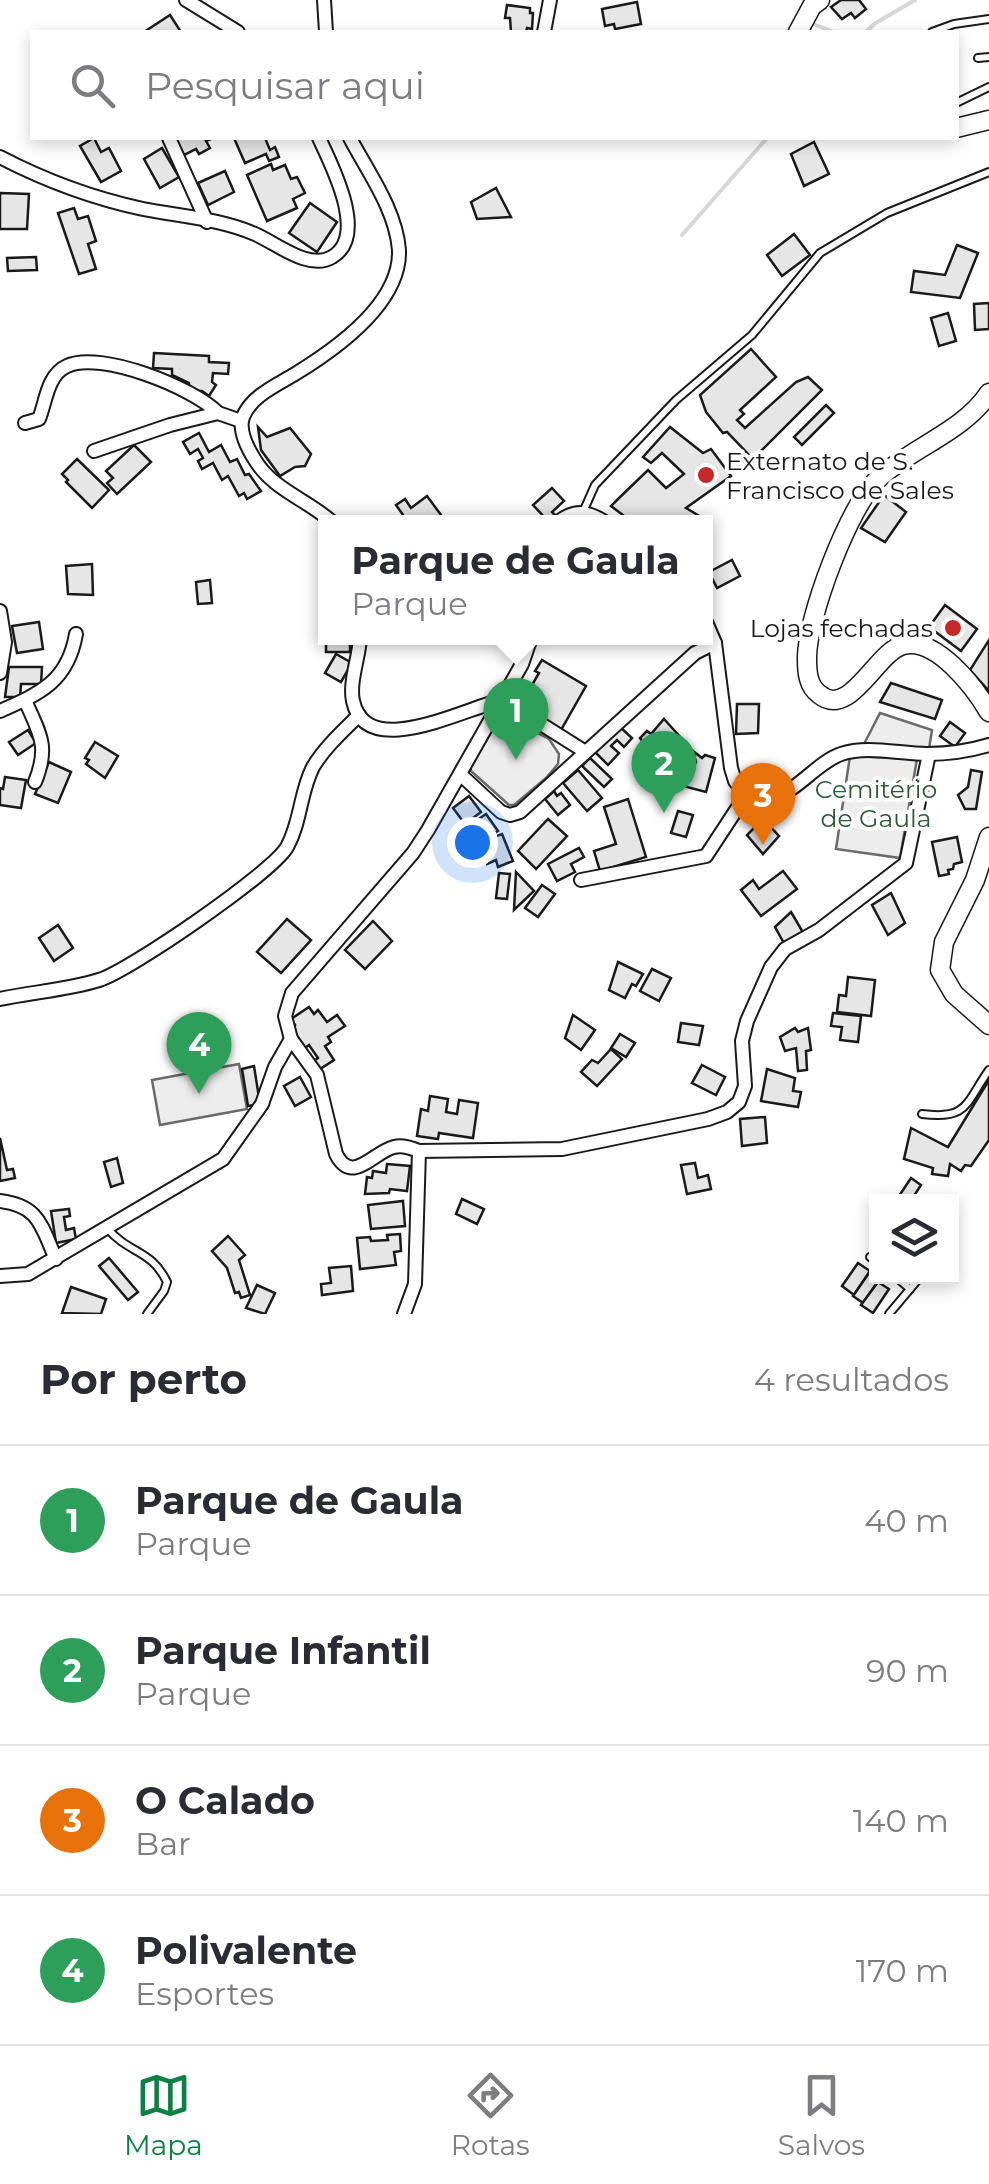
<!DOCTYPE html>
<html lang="pt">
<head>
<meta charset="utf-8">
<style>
	:root { --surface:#fff; --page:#f7f7f7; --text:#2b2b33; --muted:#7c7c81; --line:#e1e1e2; --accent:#0b8043 }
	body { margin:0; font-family:Montserrat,sans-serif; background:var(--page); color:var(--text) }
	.controls { position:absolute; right:30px; bottom:30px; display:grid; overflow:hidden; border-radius:0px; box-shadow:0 5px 15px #0003 }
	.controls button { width:90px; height:90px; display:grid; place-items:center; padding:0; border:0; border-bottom:2px solid var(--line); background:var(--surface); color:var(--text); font:50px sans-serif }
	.you { position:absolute; left:472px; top:842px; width:35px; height:35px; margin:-25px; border:8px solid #fff; border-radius:50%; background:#1a73e8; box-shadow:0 0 0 15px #1a73e833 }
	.badge { display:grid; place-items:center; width:65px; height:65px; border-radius:50%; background:var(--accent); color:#fff; font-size:32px; font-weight:700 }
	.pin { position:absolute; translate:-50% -82px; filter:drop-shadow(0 2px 5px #0008) }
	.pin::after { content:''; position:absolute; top:52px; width:35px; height:30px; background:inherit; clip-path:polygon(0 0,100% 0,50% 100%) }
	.popup { position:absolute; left:318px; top:515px; width:395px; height:130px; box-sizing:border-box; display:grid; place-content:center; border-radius:0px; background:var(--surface); filter:drop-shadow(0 2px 8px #0005); font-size:32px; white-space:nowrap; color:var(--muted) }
	.popup b { font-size:38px; color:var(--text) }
	.popup::after { content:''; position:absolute; left:50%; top:100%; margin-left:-20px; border:20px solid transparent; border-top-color:var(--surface) }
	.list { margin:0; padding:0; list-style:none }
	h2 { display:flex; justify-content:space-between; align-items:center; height:130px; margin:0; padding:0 40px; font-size:42px }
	h2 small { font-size:32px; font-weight:400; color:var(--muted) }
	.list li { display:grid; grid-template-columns:65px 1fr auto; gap:30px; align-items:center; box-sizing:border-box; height:150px; padding:0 40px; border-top:2px solid var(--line) }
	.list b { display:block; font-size:38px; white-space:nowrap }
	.list p { margin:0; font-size:32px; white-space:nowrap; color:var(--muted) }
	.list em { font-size:32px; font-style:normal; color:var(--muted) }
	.icon { flex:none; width:55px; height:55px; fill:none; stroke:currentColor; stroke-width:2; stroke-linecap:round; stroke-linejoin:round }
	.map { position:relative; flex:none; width:989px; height:1314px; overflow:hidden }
	.search { position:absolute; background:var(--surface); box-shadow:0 5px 15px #0003; left:30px; right:30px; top:30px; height:110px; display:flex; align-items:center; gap:25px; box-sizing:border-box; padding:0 35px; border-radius:0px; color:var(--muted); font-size:38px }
	.sheet { height:730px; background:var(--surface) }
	nav { display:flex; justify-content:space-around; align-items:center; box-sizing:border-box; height:140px; border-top:2px solid var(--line); background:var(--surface); font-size:28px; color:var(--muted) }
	nav a { display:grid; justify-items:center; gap:5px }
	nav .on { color:var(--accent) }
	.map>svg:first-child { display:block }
	.built { fill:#ededed; stroke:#6a6a6a; stroke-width:2.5 }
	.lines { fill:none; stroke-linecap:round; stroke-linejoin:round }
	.stream { stroke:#d7d7d7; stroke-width:4 }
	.building { fill:#e6e6e6; stroke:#1a1a1a; stroke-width:2.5 }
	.lane-casing { stroke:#1a1a1a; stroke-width:10 }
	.street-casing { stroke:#1a1a1a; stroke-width:16 }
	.secondary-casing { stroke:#1a1a1a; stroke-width:21 }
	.lane { stroke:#fff; stroke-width:6 }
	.street { stroke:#fff; stroke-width:12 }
	.secondary { stroke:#fff; stroke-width:18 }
	.poi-dot { fill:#c62828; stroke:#fff; stroke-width:4 }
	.labels { text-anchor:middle; stroke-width:8; stroke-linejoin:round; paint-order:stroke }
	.poi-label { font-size:25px; fill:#1a1a1a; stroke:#fff; text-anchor:start }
	.park-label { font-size:25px; fill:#2b5a34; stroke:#fff }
</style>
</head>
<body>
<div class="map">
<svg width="989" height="1314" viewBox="0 0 989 1314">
	<rect width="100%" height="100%" fill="#fff"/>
	<!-- built -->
	<g class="built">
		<polygon points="880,713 932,730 929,749 863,746"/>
		<polygon points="503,715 549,739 559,754 558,764 546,778 514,805 509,805 471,771 470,764 498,717"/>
		<polygon points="850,756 917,759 900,858 836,849"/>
		<polygon points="239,1064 247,1109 160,1125 152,1080"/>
	</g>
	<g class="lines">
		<!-- stream -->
		<g class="stream">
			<polyline points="813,24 834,32"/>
			<polyline points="866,32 874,24 915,0"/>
			<polyline points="682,235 767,138"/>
		</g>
	</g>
	<!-- building -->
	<g class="building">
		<polygon points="841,0 859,0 866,9 855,18 851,13 842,19 831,7"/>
		<polygon points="637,2 641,24 615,29 614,24 605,26 602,9"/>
		<polygon points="507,5 530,8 530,13 533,13 532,29 527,28 526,32 511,32 510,18 505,18"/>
		<polygon points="170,15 181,32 144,32"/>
		<polygon points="94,138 101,152 109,148 121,171 101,182 80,146"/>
		<polygon points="174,138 213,138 206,141 210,148 199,154 196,149 184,155"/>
		<polygon points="234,138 265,138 270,150 275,147 279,157 269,161 266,154 245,163"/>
		<polygon points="814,142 829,174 804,186 791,154"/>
		<polygon points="162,148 179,177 160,188 144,159"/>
		<polygon points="271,164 273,170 285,165 291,179 297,177 305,193 293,199 297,208 267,221 247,175"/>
		<polygon points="225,171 234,192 208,205 198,183"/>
		<polygon points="496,188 511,217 477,219 471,202"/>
		<polygon points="0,193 29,194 27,229 0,229"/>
		<polygon points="310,203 337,222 317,252 289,233"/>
		<polygon points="74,208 78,219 88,216 96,241 88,244 96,269 79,274 58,213"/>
		<polygon points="794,234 810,255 782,276 767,255"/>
		<polygon points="957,245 978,253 960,298 911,292 914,271 945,275"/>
		<polygon points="36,257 37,270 8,271 7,258"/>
		<polygon points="989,303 989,329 975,330 974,304"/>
		<polygon points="948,313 956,341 939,346 931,318"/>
		<polygon points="751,349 776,377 740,410 744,414 737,420 745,428 796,382 808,377 822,390 753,459 727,432 723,433 706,412 700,395"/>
		<polygon points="154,353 209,356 209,362 229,363 228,374 213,373 212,382 216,385 209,396 202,391 189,391 189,383 172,375 172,369 153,368"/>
		<polygon points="826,405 834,413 802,445 794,437"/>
		<polygon points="258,427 267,437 290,428 311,454 305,466 295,467 280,476 261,450"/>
		<polygon points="670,427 703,453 711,449 731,476 686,508 701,517 697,522 632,522 611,506 618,499 648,470 666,488 684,474 662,453 651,463 643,457"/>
		<polygon points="199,433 209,452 221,445 230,462 237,459 245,475 249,474 261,491 247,499 244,493 239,496 228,476 222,480 213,463 202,469 198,461 203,458 198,449 190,454 183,442"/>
		<polygon points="134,445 151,462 117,494 107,483 113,478 106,471"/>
		<polygon points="77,459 109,490 92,508 66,482 68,480 62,474"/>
		<polygon points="552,488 564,501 552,512 555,515 548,521 533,505"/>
		<polygon points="884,495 906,512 885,542 861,528"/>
		<polygon points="427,496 444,519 439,522 408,522 396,505 405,499 411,508"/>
		<polygon points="732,560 740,576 717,588 709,572"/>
		<polygon points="92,564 93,595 68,594 66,566"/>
		<polygon points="210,580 212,603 198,604 196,582"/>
		<polygon points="945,605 977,629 961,651 929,627"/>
		<polygon points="39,622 43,649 17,653 12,626"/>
		<polygon points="326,630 326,638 350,638 350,652 326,652"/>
		<polygon points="989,640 989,691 970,670"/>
		<polygon points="336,654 352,663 341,682 325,673"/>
		<polygon points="542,660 586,686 561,730 544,720 546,715 526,703 528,699 525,697 539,673 535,671"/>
		<polygon points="9,667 42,667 41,684 21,684 20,697 5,697"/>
		<polygon points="891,683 942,700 935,719 880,702"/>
		<polygon points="737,704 759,704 758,733 736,734"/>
		<polygon points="664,719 693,751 696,762 684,779 669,784 650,780 643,773 638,757 643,742 640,738 647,731 651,734"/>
		<polygon points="950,722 965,733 955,747 940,736"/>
		<polygon points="619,726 632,738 624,747 617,740 611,746 619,753 608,765 594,751"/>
		<polygon points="28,730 36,743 18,755 9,742"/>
		<polygon points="95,742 118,756 105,778 86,764 89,760 85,758"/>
		<polygon points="693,751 702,758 705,755 715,758 706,792 683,786 696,762"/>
		<polygon points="590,758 612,779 604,787 582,766"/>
		<polygon points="49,762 71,772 58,803 35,794"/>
		<polygon points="578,770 602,798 587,811 563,783"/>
		<polygon points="971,770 982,772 976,809 965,809 958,795 968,787"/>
		<polygon points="5,777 26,780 21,808 0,805 0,788 3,789"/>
		<polygon points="554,791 557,796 561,793 570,805 558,815 545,799"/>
		<polygon points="469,796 481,812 465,824 453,808"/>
		<polygon points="628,799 646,857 600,871 594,851 616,844 604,807"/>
		<polygon points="678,811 693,815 686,837 671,833"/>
		<polygon points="486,814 498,831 484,840 473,823"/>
		<polygon points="548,819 567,836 536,869 518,851"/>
		<polygon points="763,819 779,836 763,854 747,835"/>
		<polygon points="502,834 513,861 498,867 496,860 487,864 481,847 493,843 491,838"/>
		<polygon points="957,837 962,862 954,864 953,869 948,870 949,874 939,876 932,842"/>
		<polygon points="579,848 584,857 571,864 575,872 557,881 548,864"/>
		<polygon points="783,871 797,889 761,916 741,890 753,880 759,889"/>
		<polygon points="516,872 534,891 514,910"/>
		<polygon points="499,873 510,874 507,899 496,898"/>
		<polygon points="542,885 555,894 538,917 525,908"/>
		<polygon points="891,893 905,923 888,935 872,905"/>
		<polygon points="791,912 804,934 785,945 775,927"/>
		<polygon points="287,919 311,940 281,973 257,952"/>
		<polygon points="373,921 392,941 365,969 345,950"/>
		<polygon points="58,925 73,948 54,961 39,938"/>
		<polygon points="618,962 643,974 636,986 632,984 625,998 609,990"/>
		<polygon points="652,969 671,978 659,1001 640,991"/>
		<polygon points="848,977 875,980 871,1016 837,1012 839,995 846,996"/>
		<polygon points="309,1007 314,1014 318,1010 327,1022 337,1015 345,1026 328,1037 331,1042 325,1046 334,1060 320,1069 314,1061 318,1058 309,1045 305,1048 291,1028 295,1025 291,1019"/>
		<polygon points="833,1013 861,1016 858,1042 840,1040 842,1027 831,1026"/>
		<polygon points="573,1015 595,1030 581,1050 565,1038"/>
		<polygon points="681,1023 703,1026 699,1045 678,1042"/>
		<polygon points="795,1028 798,1032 808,1028 811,1050 806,1051 807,1070 798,1071 796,1048 785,1051 780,1037"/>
		<polygon points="620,1034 635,1043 626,1057 611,1048"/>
		<polygon points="611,1049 622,1059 597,1086 581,1072 592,1060 598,1063"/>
		<polygon points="702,1065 725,1077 716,1095 692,1083"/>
		<polygon points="254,1066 260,1104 248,1106 242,1069"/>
		<polygon points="767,1069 795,1078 793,1091 801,1092 798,1107 761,1101"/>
		<polygon points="300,1077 311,1097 295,1106 284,1086"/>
		<polygon points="989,1080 989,1140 971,1166 965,1165 961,1171 950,1164 948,1176 932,1174 933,1168 904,1159 911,1128 948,1147"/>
		<polygon points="430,1096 448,1099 446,1112 457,1114 459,1100 478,1103 473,1138 439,1133 438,1139 417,1136 421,1109 428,1111"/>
		<polygon points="765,1117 767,1143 742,1146 740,1119"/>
		<polygon points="0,1138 7,1170 13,1169 15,1178 0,1181"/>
		<polygon points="117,1158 123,1183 111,1187 104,1162"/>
		<polygon points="695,1163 698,1178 708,1175 711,1189 687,1194 681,1165"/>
		<polygon points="387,1164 410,1166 407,1191 390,1189 389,1193 365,1194 367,1177 372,1178 373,1171 386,1173"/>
		<polygon points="911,1178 921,1185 910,1202 895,1202"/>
		<polygon points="462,1199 484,1209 477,1224 456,1214"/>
		<polygon points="403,1201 405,1226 371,1229 368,1205"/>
		<polygon points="69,1209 70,1216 64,1217 66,1230 74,1228 76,1239 56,1243 51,1211"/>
		<polygon points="400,1234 401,1251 394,1252 396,1265 360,1269 357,1238 370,1237 371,1241 388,1240 387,1235"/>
		<polygon points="228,1236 245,1255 239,1260 250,1295 241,1298 239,1292 235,1293 227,1268 212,1251"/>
		<polygon points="109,1258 138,1292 128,1300 99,1266"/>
		<polygon points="858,1263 870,1271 854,1295 842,1286"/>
		<polygon points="351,1266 353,1291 322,1295 321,1284 331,1283 329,1268"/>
		<polygon points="869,1273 879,1280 863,1303 853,1296"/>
		<polygon points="878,1282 889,1289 873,1313 861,1305"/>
		<polygon points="257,1285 275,1293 265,1314 246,1308"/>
		<polygon points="71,1287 106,1299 101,1314 62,1313"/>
	</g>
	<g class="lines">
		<defs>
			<g id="lane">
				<polyline points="932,32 954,24 989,19"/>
				<polyline points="978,58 989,57"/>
				<polyline points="956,103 989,87"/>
				<polyline points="583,512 595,485 676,400 752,335 820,253 887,213 989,172"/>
				<path d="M922 1114C968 1120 965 1104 989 1070"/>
				<path d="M108 1229C129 1254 151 1249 167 1282L164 1291 147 1314"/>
				<polyline points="870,1257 876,1262"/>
				<polyline points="910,1289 921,1276"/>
				<polyline points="889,1314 910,1289 895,1276"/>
			</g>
			<g id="street">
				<polyline points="186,0 238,32"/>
				<polyline points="324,0 326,32"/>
				<polyline points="544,32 550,0"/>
				<polyline points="169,138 207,222"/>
				<path d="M0 157C46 181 92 198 143 209 179 216 221 219 255 234 276 243 309 271 332 257 369 236 331 164 319 138"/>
				<path d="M25 423 39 419C46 402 47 375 67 366 100 350 194 388 218 413"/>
				<polyline points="94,451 170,425 218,413 241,421"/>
				<path d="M332 522C308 500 273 490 255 460 248 449 238 431 243 417 251 396 277 385 295 374 336 349 401 303 399 250 396 210 368 172 350 138"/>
				<path d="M558 522C575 509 587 511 605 522"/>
				<polyline points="0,611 5,642 0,673"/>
				<path d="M360 638C359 658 349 682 353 701 366 763 469 706 503 700L584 751"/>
				<path d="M25 700C39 733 50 745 35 782"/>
				<path d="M0 711C41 693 68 681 76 634"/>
				<polyline points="460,774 501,812 510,815 520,812 695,653 715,643"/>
				<path d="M746 795C783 815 809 765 841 754 867 745 900 754 927 754 948 754 969 751 989 745"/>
				<polyline points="581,880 706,856 746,795 735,781 731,768 715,643 706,622"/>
				<path d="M0 999C32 992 67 990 99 980 129 971 272 873 287 847 301 822 300 792 313 767 325 747 343 731 359 715"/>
				<path d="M291 1039 317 1075 336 1154C352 1186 373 1152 394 1147 403 1145 411 1148 419 1151L562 1149 708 1119 727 1112 739 1102 745 1086 742 1041 747 1021 771 967 785 949 819 930 906 863 929 754"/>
				<path d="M0 1201C40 1206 41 1226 56 1259"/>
				<polyline points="0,1276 28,1274 223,1159 262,1104 275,1067 291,1039 285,1016 292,993 413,853 428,830 522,664 531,638"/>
				<polyline points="404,1314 415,1284 419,1151"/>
			</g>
			<g id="secondary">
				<polyline points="798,32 812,6 820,0"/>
				<polyline points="956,128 989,120"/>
				<path d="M989 393C964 431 913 447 880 477 850 502 806 620 807 659 807 672 808 686 819 694 850 720 876 652 903 645 936 636 975 688 989 712"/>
				<polyline points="989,837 975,880 944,942 940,970 954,994 989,1025"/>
			</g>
		</defs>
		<!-- lane casing -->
		<use href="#lane" class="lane-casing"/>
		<!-- street casing -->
		<use href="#street" class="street-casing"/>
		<!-- secondary casing -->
		<use href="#secondary" class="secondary-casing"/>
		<!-- lane -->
		<use href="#lane" class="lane"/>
		<!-- street -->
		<use href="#street" class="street"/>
		<!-- secondary -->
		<use href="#secondary" class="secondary"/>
	</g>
	<!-- markers -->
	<g class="poi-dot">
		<circle cx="706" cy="475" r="10"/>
		<circle cx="953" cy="628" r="10"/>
	</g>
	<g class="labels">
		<!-- poi labels -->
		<g class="poi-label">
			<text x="726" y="470">Externato de S.<tspan x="726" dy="29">Francisco de Sales</tspan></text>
			<text x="933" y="637" text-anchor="end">Lojas fechadas</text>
		</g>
		<!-- park labels -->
		<g class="park-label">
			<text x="876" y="798">Cemitério<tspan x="876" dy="29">de Gaula</tspan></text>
		</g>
	</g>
</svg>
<div class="controls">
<button><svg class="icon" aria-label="layers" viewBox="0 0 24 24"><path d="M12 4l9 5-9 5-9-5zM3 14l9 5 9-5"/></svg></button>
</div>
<div class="you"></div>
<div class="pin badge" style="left:516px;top:760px;background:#2e9e5b">1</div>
<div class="popup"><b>Parque de Gaula</b>Parque</div>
<div class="pin badge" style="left:664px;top:813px;background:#2e9e5b">2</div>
<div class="pin badge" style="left:763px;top:845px;background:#e8710a">3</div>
<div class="pin badge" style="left:199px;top:1094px;background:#2e9e5b">4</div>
<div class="search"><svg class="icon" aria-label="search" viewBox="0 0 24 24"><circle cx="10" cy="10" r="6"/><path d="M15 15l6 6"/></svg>Pesquisar aqui</div>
</div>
<section class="sheet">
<h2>Por perto<small>4 resultados</small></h2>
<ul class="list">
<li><span class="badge" style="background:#2e9e5b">1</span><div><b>Parque de Gaula</b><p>Parque</p></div><em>40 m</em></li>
<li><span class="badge" style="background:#2e9e5b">2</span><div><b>Parque Infantil</b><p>Parque</p></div><em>90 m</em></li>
<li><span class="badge" style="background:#e8710a">3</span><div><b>O Calado</b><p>Bar</p></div><em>140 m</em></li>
<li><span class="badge" style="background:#2e9e5b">4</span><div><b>Polivalente</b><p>Esportes</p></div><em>170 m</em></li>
</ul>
</section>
<nav>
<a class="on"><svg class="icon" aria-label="map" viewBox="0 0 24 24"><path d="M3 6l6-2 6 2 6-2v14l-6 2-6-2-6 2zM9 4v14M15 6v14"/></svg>Mapa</a>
<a><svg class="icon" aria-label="directions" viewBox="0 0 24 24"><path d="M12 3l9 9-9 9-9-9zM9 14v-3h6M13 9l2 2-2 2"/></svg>Rotas</a>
<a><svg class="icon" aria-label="saved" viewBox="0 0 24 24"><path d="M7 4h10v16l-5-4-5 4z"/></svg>Salvos</a>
</nav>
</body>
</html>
